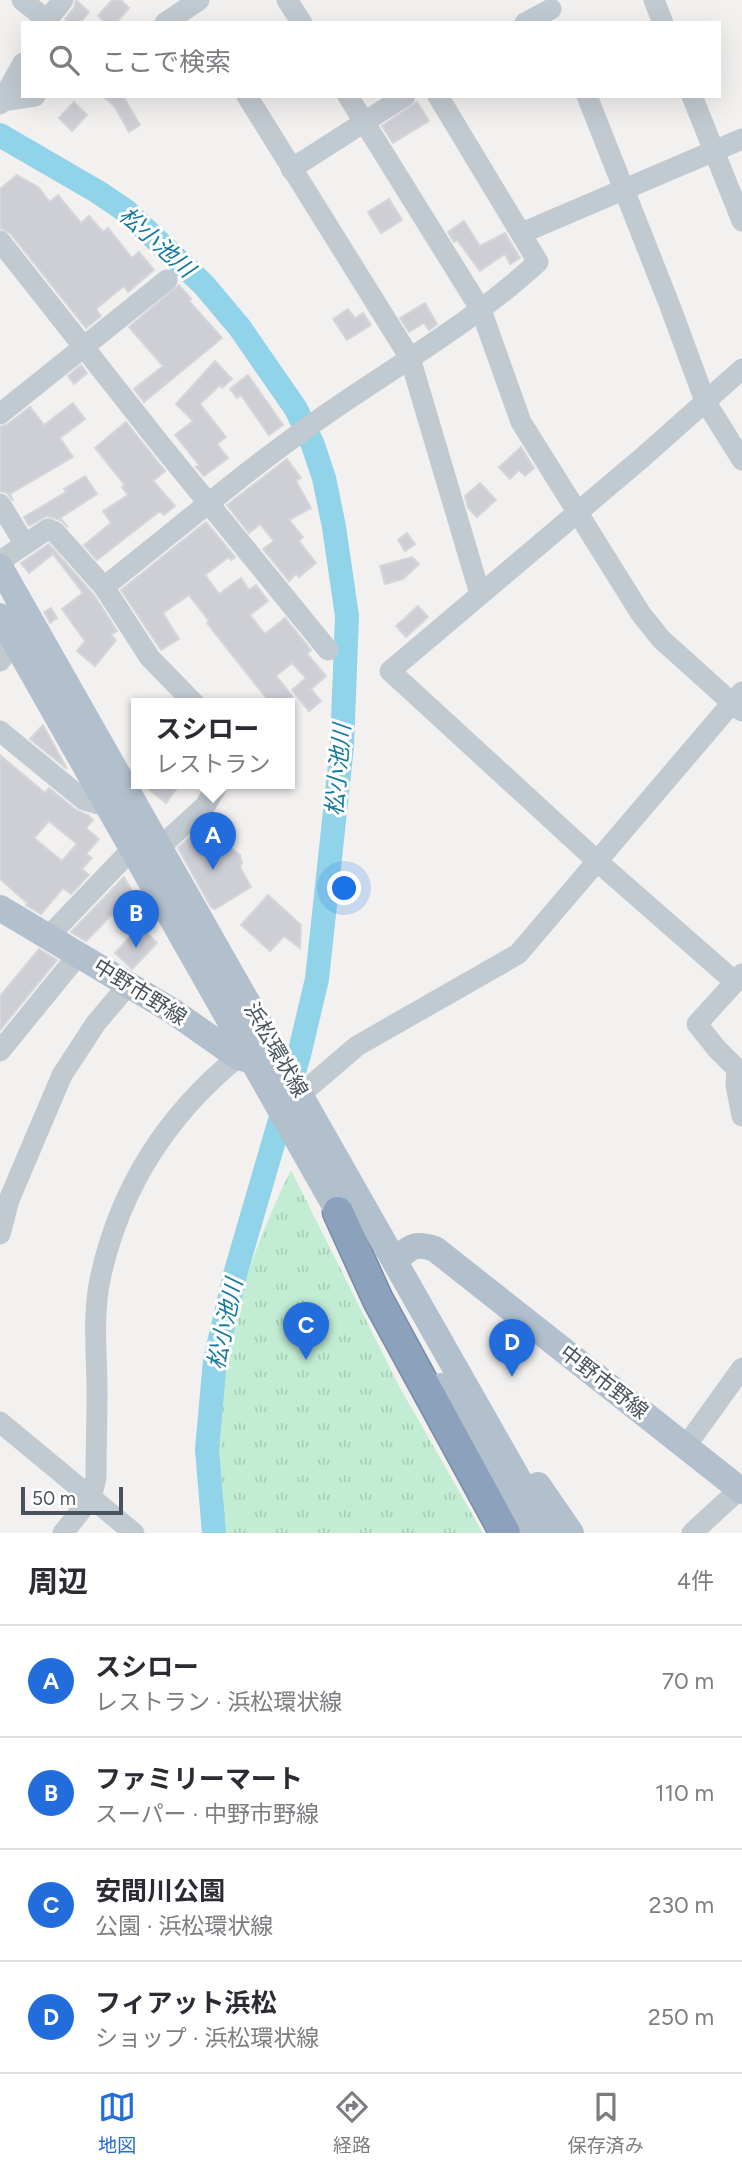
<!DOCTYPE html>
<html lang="ja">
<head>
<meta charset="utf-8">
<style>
	:root { --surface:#fff; --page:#f2f2f3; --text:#2b2b33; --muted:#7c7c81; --line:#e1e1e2; --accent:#226cdb }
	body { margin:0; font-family:Figtree,"Noto Sans JP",sans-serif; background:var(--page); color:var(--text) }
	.scale { position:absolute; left:21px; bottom:18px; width:102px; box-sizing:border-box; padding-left:7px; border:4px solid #49535d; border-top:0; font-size:19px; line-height:24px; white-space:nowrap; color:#49535d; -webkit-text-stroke:5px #fff; paint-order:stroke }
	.you { position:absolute; left:345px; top:889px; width:24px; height:24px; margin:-18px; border:5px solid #fff; border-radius:50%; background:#1a73e8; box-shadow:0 0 0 10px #1a73e833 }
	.badge { display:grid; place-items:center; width:46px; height:46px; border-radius:50%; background:var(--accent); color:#fff; font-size:23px; font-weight:700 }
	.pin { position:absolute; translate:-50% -58px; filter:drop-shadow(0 2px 4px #0008) }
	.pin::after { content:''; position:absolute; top:37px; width:24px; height:21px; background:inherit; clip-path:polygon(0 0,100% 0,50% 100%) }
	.popup { position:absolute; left:131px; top:698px; width:164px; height:91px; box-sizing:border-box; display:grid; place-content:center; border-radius:0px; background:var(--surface); filter:drop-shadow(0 2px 5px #0005); font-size:23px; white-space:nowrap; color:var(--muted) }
	.popup b { font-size:26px; color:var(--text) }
	.popup::after { content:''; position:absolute; left:50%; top:100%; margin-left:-14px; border:14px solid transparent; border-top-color:var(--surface) }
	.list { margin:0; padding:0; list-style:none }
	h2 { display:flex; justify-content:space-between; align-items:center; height:91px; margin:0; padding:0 28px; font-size:30px }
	h2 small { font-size:23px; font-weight:400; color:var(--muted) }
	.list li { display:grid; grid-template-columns:46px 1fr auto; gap:21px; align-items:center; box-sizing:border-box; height:112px; padding:0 28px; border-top:2px solid var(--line) }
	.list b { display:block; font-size:26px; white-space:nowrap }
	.list p { margin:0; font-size:23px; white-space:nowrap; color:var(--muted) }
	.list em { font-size:23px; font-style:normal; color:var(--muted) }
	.icon { flex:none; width:38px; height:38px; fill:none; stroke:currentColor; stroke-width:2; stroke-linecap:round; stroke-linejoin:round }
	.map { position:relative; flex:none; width:742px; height:1533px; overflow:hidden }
	.search { position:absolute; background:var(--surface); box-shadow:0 7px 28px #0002; left:21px; right:21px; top:21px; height:77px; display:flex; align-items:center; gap:18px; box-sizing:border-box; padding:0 24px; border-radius:0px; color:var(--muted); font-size:26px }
	.sheet { height:539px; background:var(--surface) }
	nav { display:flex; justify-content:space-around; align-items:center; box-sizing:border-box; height:98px; border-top:2px solid var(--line); background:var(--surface); font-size:19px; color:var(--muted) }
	nav a { display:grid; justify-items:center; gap:4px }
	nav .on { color:var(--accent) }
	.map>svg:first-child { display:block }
	.park { fill:url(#park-tufts) }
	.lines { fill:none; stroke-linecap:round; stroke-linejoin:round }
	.river { stroke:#91d3e8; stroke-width:24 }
	.building { fill:#cecfd5; stroke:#d5d6db; stroke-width:2; fill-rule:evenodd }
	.highway-casing { stroke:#768ca8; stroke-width:33 }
	.minor { stroke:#c2cad1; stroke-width:21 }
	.major { stroke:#b2bfcd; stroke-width:26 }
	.highway { stroke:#8ba1bc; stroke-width:30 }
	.labels { text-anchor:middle; stroke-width:6; stroke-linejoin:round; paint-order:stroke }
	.street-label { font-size:21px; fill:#49535d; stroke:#fff }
	.water-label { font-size:23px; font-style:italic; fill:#147b9f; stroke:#fff }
</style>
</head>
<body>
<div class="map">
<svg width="742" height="1533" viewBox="0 0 742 1533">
	<defs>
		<pattern id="park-tufts" width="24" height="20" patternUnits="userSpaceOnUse" patternTransform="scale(1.75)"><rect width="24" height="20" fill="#c2edd4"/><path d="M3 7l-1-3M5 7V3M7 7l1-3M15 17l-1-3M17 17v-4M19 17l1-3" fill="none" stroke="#a8cdb8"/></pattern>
	</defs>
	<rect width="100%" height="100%" fill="#f3f1f0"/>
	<!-- park -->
	<path class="park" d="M291 1170 400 1388 483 1533H220C201 1410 236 1280 291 1170Z"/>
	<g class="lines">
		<!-- river -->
		<polyline class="river" points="0,135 98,192 126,211 204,285 240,328 296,409 313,445 324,478 334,527 347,616 342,746 317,979 299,1055 236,1271 215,1360 207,1450 214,1533"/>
	</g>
	<!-- building -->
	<g class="building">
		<polygon points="76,0 89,12 80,23 68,23 65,19 74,8"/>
		<polygon points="112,0 121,0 129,8 116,23 106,23 98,16"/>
		<polygon points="103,96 123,96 140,125 129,132 115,107"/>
		<polygon points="74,102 87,115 72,131 59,118"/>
		<polygon points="417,102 429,121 393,143 382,126"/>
		<polygon points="17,175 38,187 50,202 58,195 81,223 89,216 103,232 108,228 132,258 139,252 154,270 128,292 124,286 96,309 101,316 86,328 10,233 0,228 0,189"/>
		<polygon points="389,199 402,220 381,233 368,212"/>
		<polygon points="464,221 480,246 505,233 520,258 510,264 505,254 480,271 457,240 454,242 448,232"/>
		<polygon points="179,285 191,299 189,301 222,338 144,402 134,389 163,366 129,327"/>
		<polygon points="425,303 437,324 429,330 424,323 409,332 400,318"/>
		<polygon points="348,309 355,318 363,313 371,325 347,340 333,319"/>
		<polygon points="215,361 232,379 222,388 220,385 200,404 226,437 217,444 228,458 204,476 196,467 199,465 175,435 193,421 176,404"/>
		<polygon points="81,365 87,373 74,384 68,376"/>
		<polygon points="248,375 283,425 269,435 241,395 237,398 230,389"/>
		<polygon points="73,403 85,419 60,438 73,457 10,494 13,501 7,493 0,491 0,427 8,424 30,407 44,425"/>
		<polygon points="126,422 165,471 153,481 175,506 164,515 160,511 97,560 84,545 111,523 103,511 128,495 122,487 125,485 95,448"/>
		<polygon points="521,447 534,468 525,476 519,470 510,479 499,467"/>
		<polygon points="287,459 301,478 296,481 311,508 289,520 303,537 299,541 316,563 299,577 296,574 289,581 263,549 274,541 260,524 249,533 227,505"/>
		<polygon points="85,476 97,494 60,518 68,527 60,520 47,516 29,526 24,517 66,492 64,489"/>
		<polygon points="480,483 496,500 477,517 468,508 465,496"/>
		<polygon points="206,522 235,557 231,560 229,557 205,575 219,594 241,578 249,590 256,585 268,601 250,615 265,634 285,618 311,650 307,654 326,676 311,689 321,701 309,711 292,690 306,678 292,663 276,676 293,697 285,704 271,704 207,623 209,621 189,595 163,613 179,639 161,650 121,590"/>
		<polygon points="407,533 415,544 405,551 398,540"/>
		<polygon points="49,544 94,595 117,631 111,635 116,640 95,666 77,651 85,641 62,609 83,593 53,554 29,573 21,563"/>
		<polygon points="412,557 419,564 403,579 385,584 380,566"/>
		<polygon points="418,606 428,617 406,637 396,626"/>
		<polygon points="51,608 57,618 50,623 44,612"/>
		<polygon points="43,725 67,769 30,739"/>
		<path d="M0 755 45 793 49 788 76 810 88 815 93 820 86 828 99 839 86 854 92 858 82 869 89 875 71 894 63 888 41 914 26 905 27 903 0 879ZM49 821 77 844 62 861 34 838Z"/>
		<polygon points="142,784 180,784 166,803"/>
		<polygon points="206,828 216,845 225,839 232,849 240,855 242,863 240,867 251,887 215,909 211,907 178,848 190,837"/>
		<polygon points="124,877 133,893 86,941 71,932"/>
		<polygon points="268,895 301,925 300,948 284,936 270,951 241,925"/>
		<polygon points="140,926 157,943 132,969 115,953"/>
		<polygon points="39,949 57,960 0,1030 0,996"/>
	</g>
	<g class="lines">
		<defs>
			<polyline id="highway" points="338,1212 378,1300 505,1533"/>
		</defs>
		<!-- highway casing -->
		<use href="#highway" class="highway-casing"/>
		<!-- minor -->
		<g class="minor">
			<polyline points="22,0 47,20"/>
			<polyline points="287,0 302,23"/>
			<polyline points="654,0 663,23"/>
			<polyline points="45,23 63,0"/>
			<polyline points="165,23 199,0"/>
			<polyline points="525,23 551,9"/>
			<polyline points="247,96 410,358 480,594"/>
			<polyline points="348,96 481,310 521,422 641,614 661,639 732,703 742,692"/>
			<polyline points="587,96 670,306 705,401 742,460"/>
			<polyline points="692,96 742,221"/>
			<polyline points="2,101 35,96"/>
			<polyline points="0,104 23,63"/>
			<polyline points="291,169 405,96"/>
			<polyline points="522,233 742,139"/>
			<polyline points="0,241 161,445 328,650"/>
			<polyline points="742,369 643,457 390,671 598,862 735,982 742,974"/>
			<polyline points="0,414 167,280"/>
			<polyline points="0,504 24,543"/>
			<polyline points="0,561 48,529 55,532 104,587 150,658 195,704"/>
			<path d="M104 587C175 531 244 472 318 420 392 368 472 323 538 262L438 96"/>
			<polyline points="0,661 14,641"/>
			<polyline points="0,731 84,800 109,807"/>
			<polyline points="160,847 205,806 218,784"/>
			<polyline points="48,937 133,848"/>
			<polyline points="735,982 697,1024 717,1049 742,1074"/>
			<polyline points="0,1051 79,954"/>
			<polyline points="737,1068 736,1085 742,1116"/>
			<polyline points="301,1094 357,1046 518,954 732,703 742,711"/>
			<polyline points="0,1234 9,1200 62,1075 96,1023 129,984"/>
			<polyline points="0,1422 134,1533"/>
			<polyline points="686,1446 742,1368"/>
			<path d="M63 1533 91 1498 96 1478C96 1450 97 1421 97 1392 97 1354 92 1313 101 1275 121 1186 168 1114 238 1057"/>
			<polyline points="692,1533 742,1487"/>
		</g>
		<!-- major -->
		<g class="major">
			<polyline points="0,567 549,1533"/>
			<polyline points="0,616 348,1229"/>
			<polyline points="0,908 174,1012 238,1057 256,1062"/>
			<path d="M395 1260C411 1247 414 1242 435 1249L742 1491"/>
			<polyline points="441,1386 523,1533"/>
			<polyline points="538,1485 571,1533"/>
		</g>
		<!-- highway -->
		<use href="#highway" class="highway"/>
	</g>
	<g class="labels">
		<!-- street labels -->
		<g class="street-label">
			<text transform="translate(140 992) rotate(32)" y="7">中野市野線</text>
			<text transform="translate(276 1050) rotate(60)" y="7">浜松環状線</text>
			<text transform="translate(604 1382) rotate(38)" y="7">中野市野線</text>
		</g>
		<!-- water labels -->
		<g class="water-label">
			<text transform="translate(157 242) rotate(42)" y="8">松小池川</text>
			<text transform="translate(338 770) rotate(-85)" y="8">松小池川</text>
			<text transform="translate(225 1324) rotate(-78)" y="8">松小池川</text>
		</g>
	</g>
</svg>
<div class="scale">50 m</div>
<div class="you"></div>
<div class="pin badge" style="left:213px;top:870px">A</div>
<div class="popup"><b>スシロー</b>レストラン</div>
<div class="pin badge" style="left:136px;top:948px">B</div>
<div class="pin badge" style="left:306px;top:1360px">C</div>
<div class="pin badge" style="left:512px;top:1377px">D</div>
<div class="search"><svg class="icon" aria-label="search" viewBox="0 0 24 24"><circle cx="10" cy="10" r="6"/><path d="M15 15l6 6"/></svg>ここで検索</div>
</div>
<section class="sheet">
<h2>周辺<small>4件</small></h2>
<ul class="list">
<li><span class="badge">A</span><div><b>スシロー</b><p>レストラン · 浜松環状線</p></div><em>70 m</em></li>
<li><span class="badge">B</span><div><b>ファミリーマート</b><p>スーパー · 中野市野線</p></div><em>110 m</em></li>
<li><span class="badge">C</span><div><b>安間川公園</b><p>公園 · 浜松環状線</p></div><em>230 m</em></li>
<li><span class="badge">D</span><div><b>フィアット浜松</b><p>ショップ · 浜松環状線</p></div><em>250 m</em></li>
</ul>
</section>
<nav>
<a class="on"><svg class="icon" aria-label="map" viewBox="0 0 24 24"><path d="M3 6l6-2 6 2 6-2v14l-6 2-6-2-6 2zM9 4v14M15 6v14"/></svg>地図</a>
<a><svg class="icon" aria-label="directions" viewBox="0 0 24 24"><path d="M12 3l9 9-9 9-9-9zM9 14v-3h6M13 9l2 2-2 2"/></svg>経路</a>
<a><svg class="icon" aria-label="saved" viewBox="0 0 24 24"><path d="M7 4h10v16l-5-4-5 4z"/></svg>保存済み</a>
</nav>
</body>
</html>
